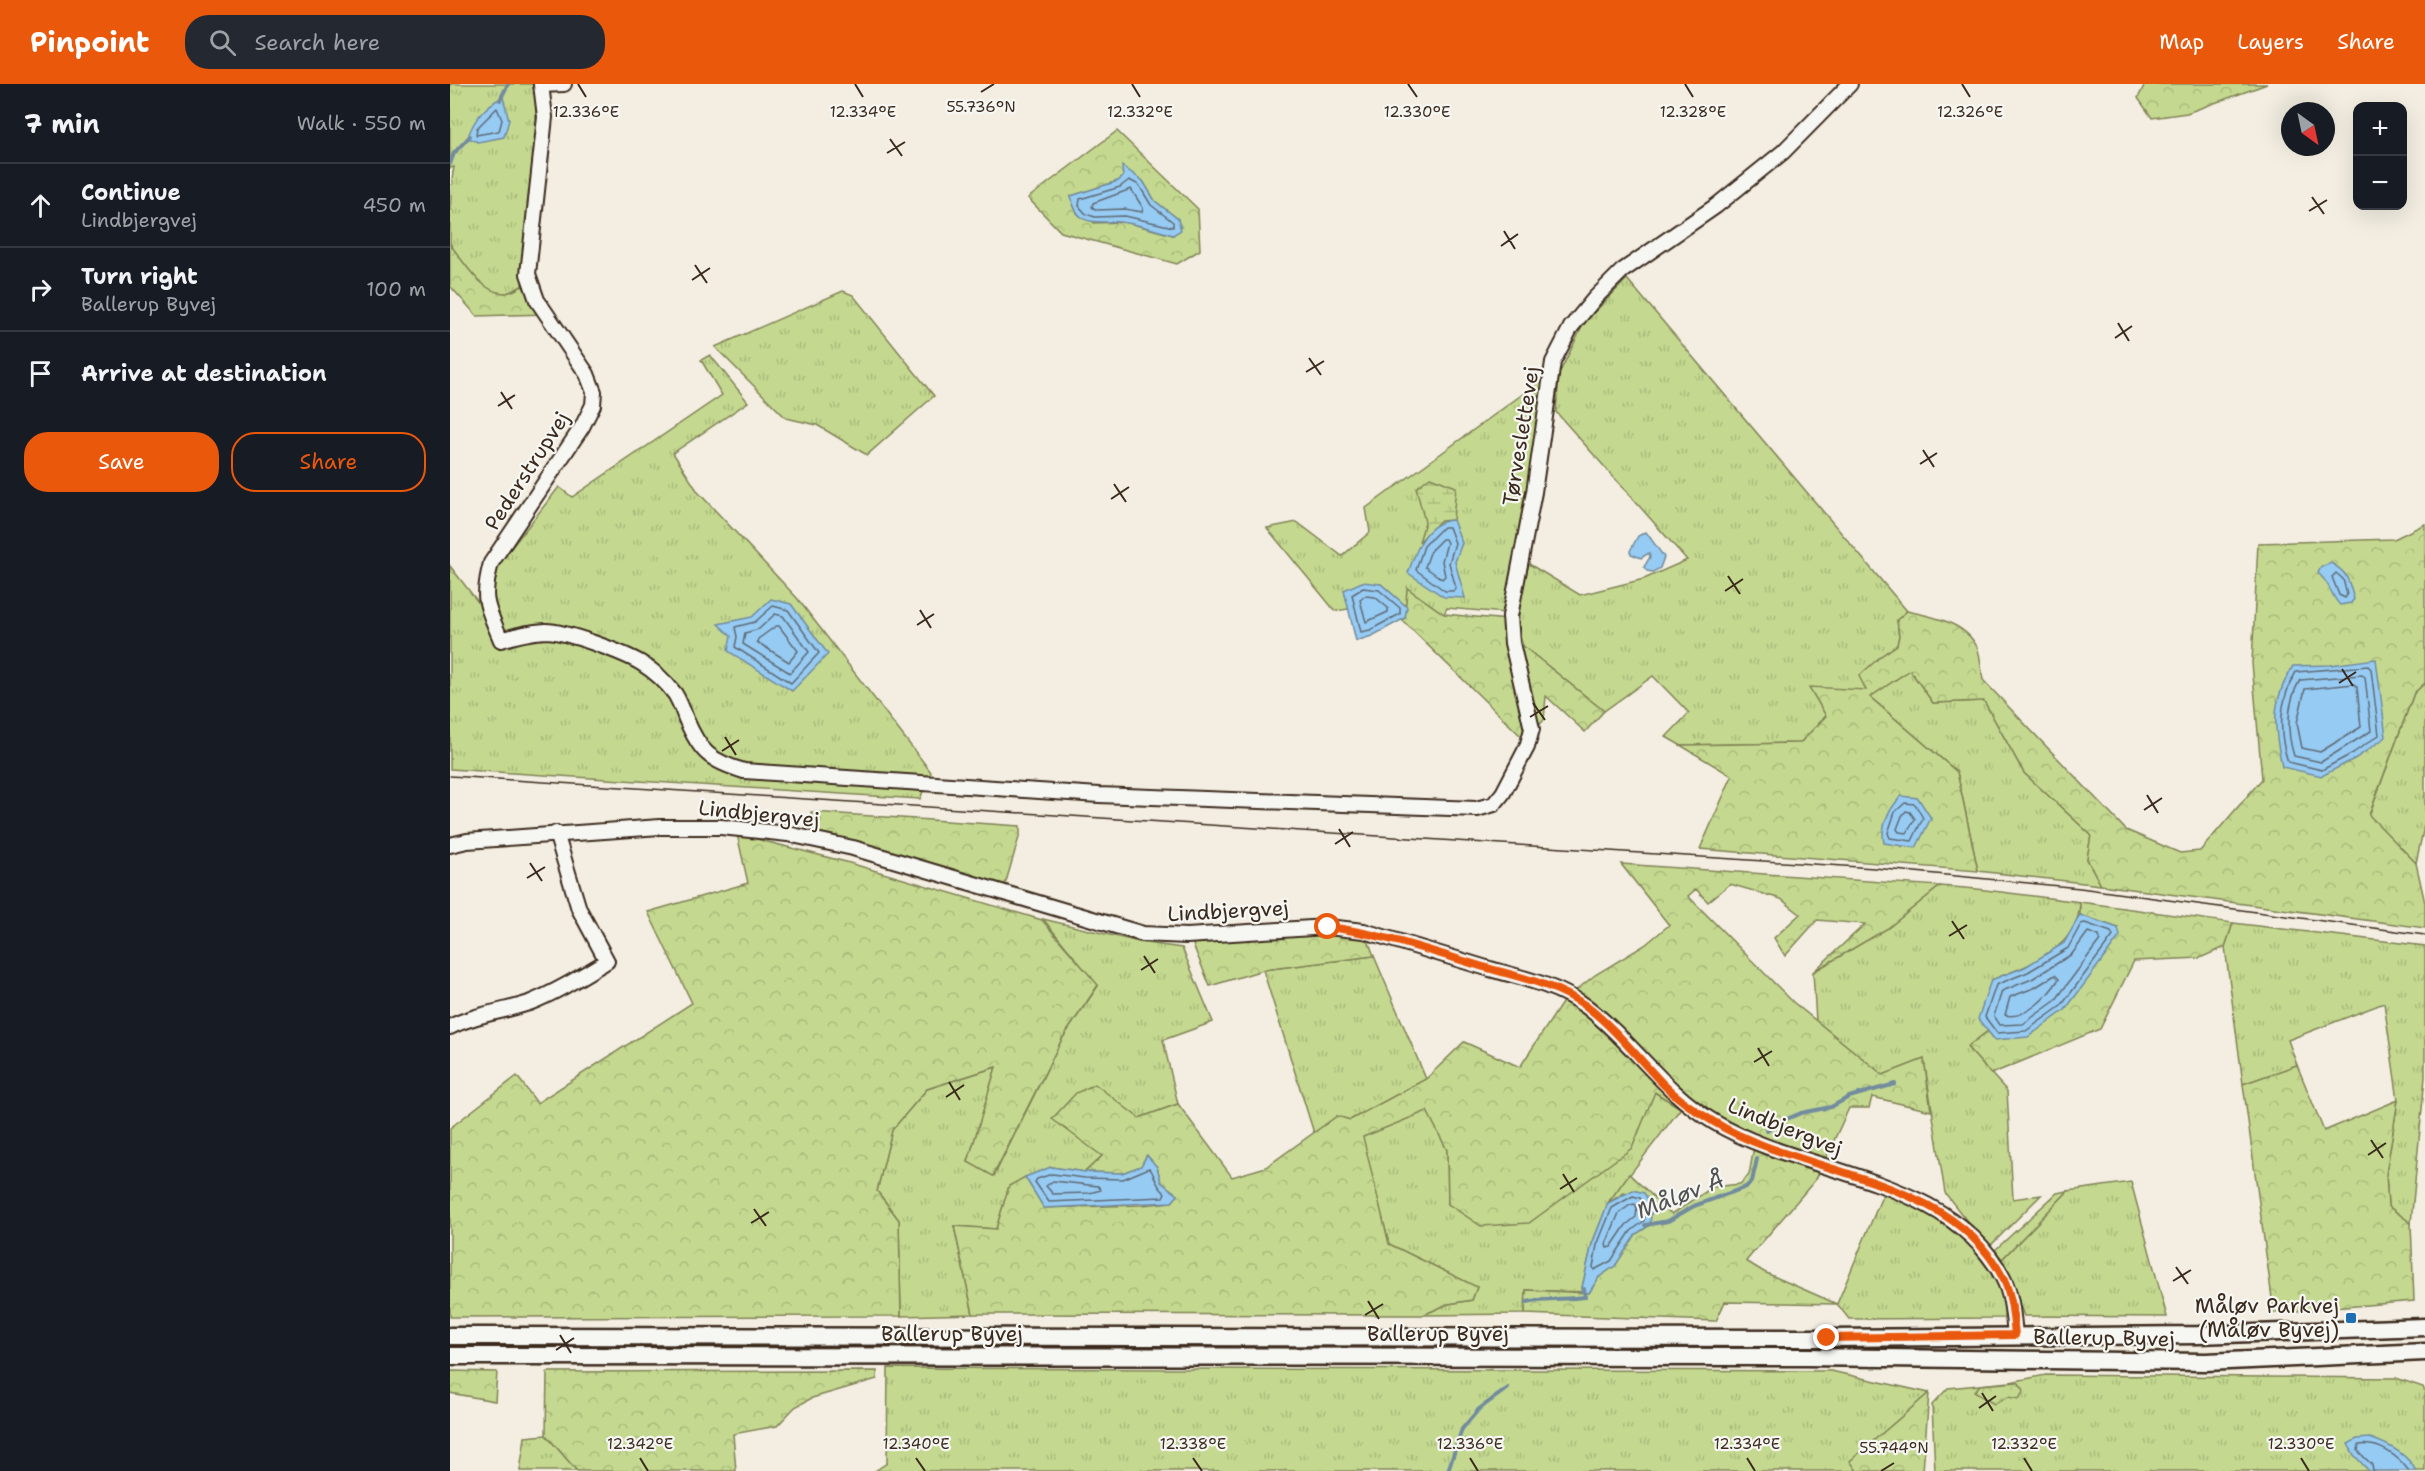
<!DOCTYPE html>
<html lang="en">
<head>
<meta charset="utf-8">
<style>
	:root { --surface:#171b24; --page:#242831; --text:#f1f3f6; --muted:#9ea1a6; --line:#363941; --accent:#ea580c }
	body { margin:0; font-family:"Shantell Sans",sans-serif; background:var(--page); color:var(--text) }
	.controls { position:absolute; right:18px; top:18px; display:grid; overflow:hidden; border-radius:12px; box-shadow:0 6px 24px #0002 }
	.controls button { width:54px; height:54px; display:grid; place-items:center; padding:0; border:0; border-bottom:2px solid var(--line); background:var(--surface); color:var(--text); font:30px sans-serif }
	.compass { position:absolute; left:1831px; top:18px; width:54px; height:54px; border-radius:50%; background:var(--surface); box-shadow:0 6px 24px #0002; rotate:147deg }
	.stop { position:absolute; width:18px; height:18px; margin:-14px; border:4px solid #ea580c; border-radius:50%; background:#fff }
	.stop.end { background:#ea580c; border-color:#fff; box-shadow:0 2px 6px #0008 }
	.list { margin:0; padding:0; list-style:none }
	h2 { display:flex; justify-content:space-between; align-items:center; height:78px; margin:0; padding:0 24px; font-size:26px }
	h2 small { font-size:20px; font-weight:400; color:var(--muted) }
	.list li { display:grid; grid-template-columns:39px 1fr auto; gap:18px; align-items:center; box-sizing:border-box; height:84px; padding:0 24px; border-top:2px solid var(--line) }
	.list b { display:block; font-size:22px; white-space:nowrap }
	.list p { margin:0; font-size:20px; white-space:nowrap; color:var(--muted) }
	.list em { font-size:20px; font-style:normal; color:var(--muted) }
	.actions { display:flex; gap:12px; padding:18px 24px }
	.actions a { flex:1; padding:14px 0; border:2px solid var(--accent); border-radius:24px; text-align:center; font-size:21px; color:var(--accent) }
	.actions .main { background:var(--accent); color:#fff }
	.icon { flex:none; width:33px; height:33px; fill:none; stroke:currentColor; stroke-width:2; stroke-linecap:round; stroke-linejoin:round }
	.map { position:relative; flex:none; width:1975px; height:1387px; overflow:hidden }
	header { display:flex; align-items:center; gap:36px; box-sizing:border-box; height:84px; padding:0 30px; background:var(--accent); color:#fff }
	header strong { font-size:28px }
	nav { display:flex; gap:33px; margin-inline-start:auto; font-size:21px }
	.search { width:420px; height:54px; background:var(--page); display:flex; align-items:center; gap:15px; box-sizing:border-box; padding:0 21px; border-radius:24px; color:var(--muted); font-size:22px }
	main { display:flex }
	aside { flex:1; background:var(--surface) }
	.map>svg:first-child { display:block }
	.grass { fill:url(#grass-tufts); stroke:#808256; stroke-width:1.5 }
	.forest { fill:url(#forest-crowns); stroke:#808256; stroke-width:1.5; fill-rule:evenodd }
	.wetland { fill:url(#wetland-marsh); stroke:#808256; stroke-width:1.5 }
	.water { fill:#96cbf4; stroke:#728b9e; stroke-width:1.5 }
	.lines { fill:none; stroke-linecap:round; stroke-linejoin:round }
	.shore { stroke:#5f6a74; stroke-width:1.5 }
	.stream { stroke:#728b9e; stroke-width:4 }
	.minor-casing { stroke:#3b2a1e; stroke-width:18 }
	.major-casing { stroke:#3b2a1e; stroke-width:21 }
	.minor { stroke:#f6f6f2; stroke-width:14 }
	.major { stroke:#f6f6f2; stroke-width:16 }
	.tram { stroke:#3b2a1e; stroke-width:1.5 }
	.route { stroke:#ea580c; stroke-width:8 }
	.ticks { fill:none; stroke:#3b2a1e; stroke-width:2 }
	.poi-dot { fill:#1f6fb2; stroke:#f6f6f2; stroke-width:2 }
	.labels { text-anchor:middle; stroke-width:4.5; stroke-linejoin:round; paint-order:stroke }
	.street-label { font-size:21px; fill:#3b2a1e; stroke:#f6f6f2 }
	.poi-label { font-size:21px; fill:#3b2a1e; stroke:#f6f6f2; text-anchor:end }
	.water-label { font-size:22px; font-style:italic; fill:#525254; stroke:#f6f6f2 }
	.ticks-label { font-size:15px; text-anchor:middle; fill:#3b2a1e; stroke:#f6f6f2; stroke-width:4.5; stroke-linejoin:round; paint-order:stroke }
</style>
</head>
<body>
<header>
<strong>Pinpoint</strong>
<div class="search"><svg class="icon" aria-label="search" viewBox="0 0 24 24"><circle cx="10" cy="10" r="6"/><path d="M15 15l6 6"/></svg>Search here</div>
<nav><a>Map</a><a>Layers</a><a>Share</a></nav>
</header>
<main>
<aside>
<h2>7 min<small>Walk · 550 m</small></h2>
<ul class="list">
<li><svg class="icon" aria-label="ahead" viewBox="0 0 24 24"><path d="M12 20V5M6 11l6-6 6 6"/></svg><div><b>Continue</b><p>Lindbjergvej</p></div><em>450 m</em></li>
<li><svg class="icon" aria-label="right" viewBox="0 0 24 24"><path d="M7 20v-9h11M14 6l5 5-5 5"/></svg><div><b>Turn right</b><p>Ballerup Byvej</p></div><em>100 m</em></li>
<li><svg class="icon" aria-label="arrive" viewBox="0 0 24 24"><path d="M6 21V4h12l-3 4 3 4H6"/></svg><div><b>Arrive at destination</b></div></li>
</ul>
<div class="actions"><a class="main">Save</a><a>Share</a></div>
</aside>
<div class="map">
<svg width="1975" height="1387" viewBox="0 0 1975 1387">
	<defs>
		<pattern id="grass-tufts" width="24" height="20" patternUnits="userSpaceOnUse" patternTransform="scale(1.5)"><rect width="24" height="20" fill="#c4d98f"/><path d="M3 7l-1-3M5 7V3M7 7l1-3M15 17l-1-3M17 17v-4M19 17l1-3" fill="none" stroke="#a9ba7b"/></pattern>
		<pattern id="forest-crowns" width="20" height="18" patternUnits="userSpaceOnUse" patternTransform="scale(1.5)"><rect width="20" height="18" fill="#c4d98f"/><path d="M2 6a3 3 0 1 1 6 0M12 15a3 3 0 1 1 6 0" fill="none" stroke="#a9ba7b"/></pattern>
		<pattern id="wetland-marsh" width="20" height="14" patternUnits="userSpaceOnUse" patternTransform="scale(1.5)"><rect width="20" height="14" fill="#c4d98f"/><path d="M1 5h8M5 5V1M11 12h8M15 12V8" fill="none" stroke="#a9ba7b"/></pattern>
	</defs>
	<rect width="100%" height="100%" fill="#f3eee1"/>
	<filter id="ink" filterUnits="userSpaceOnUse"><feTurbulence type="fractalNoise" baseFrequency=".0167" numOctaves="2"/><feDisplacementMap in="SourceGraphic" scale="12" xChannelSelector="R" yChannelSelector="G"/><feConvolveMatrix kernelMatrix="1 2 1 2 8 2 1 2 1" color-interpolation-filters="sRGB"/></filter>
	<g filter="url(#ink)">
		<!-- grass -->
		<g class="grass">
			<path d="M0 0H86V63L72 202C63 207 52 213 41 208 31 203 2 168 0 158 0 140 0 100 4 83L0 84Z"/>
			<polygon points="1177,195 1457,527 1447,536 1449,552 1447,561 1431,572 1416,606 1376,632 1350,659 1230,661 1216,653 1239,629 1203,592 1154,627 1073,562 1064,532 1079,480 1130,511 1194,495 1237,476 1106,328 1109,290 1134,239"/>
			<polygon points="393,207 403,211 484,312 417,371 367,341 336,334 265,263"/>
			<polygon points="260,271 298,318 223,369 248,408 347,514 481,688 470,715 0,685 0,482 38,531 40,506 47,482 109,403 122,413 272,311 251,276"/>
			<polygon points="1099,291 1056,529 997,524 994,530 958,505 957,523 931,500 894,506 899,525 885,527 817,444 847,438 892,472 920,448 916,424"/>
			<polygon points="1460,586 1483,619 1534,617 1574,689 1641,751 1637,775 1651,801 1528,787 1507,688 1420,613"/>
			<polygon points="1975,599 1975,738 1966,779 1919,732 1964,609"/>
			<path d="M1490 802 1527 805 1630 818C1629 865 1578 882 1541 896L1538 947 1517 963 1557 1007 1563 1115 1591 1111 1538 1164 1495 1109 1474 975 1433 991 1366 937 1363 888 1438 844Z"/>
			<polygon points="593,835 689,858 732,864 763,938 713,956 728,1020 689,1034 645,1001 652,1072 635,1088 601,1083 559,1102 546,1145 504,1142 523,1230 451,1232 449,1136 427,1107 442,1046 477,1005 546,983 518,1078 544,1092 612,955 648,902"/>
			<polygon points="1783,839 1975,862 1975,993 1961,1139 1938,1122 1936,1090 1948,1016 1934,919 1838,956 1847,981 1793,1000 1775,863"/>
			<polygon points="924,872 976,995 900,1036 887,1032 864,1049 813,886"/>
			<polygon points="1204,1008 1231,1024 1158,1119 1142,1160 1131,1208 1076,1206 1075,1230 973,1231 998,1220 1022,1216 1027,1203 939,1160 912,1053 977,1026 997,1066 998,1120 1182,1064"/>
			<polygon points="1681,1098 1717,1233 1574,1232 1552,1175 1618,1107"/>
			<polygon points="1433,1110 1465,1120 1511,1150 1546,1195 1555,1220 1554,1234 1399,1235 1387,1220"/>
			<polygon points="438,1284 1381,1287 1479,1309 1401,1377 1407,1387 425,1387 437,1379"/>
			<polygon points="1596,1291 1946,1294 1973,1303 1975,1308 1975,1387 1485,1387 1482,1321 1498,1304 1560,1298"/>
			<polygon points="96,1351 127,1387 70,1387 75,1353"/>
		</g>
		<!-- forest -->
		<g class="forest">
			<polygon points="1695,0 1817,0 1737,29 1702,34 1688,14"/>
			<path d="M667 47 748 125 750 166 727 180 611 148 578 114ZM673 83 693 97 705 117 728 135 723 151 675 138 644 139 621 112 668 97 673 93Z"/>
			<path d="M0 160C12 176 33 211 55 209 60 209 67 205 72 202L98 230 27 232 0 202Z"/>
			<path d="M1975 440V599L1964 609 1919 731 1966 779 1975 819V844L1651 801 1637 775 1641 751 1574 689 1534 617 1483 619 1460 586 1420 613 1507 688 1528 787 1250 765 1282 692 1230 661 1350 659 1376 632 1359 603 1416 606 1409 592 1431 572 1447 561 1449 552 1447 536 1457 527C1481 532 1515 538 1527 563 1531 572 1531 586 1533 596L1676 746 1730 769 1750 767 1812 695 1802 579 1808 459 1944 455Z"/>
			<polygon points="957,504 994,530 1058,536 1059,561 1073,562 1154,627 1135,648 1096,612 1094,636 1075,656 952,536 955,534"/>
			<polygon points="361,728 570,742 570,750 555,801 386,752 361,747"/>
			<polygon points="287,750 396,778 592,836 648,901 612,955 543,1092 518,1078 546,983 477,1005 442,1046 427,1107 449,1136 451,1232 0,1233 0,1044 67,992 87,1019 242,919 198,828 298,799"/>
			<polygon points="1171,780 1490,802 1438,844 1363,888 1415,840 1367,836 1335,872 1324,854 1350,830 1331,815 1280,800 1258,818 1246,805 1238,812 1343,918 1433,991 1474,975 1481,1027 1422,1013 1419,1024 1399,1024 1366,1095 1296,1177 1314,1188 1387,1220 1275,1218 1266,1237 1075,1230 1076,1206 1139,1209 1149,1193 1165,1182 1186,1150 1200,1141 1200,1131 1174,1109 1158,1119 1179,1090 1222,1130 1263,1103 1290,1100 1299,1091 1304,1063 1265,1046 1205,1008 1182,1064 1079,1139 1031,1142 998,1120 997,1066 977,1027 913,1053 939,1160 1027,1203 1022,1216 998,1220 973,1231 523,1230 504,1142 546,1145 559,1102 575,1093 594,1124 692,1121 722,1118 728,1111 711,1098 707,1083 696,1072 691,1082 672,1089 635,1088 652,1072 602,1035 626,1009 645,1000 689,1034 728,1020 782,1093 816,1083 887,1032 900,1036 976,995 1014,958 1070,983 1114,916 1145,891 1195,861 1219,841"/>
			<polygon points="1630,818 1783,839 1775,863 1750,874 1684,877 1650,945 1541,990 1517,963 1538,947 1615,926 1668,844 1630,831"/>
			<polygon points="879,845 916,851 924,872 813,886 760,902 741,856"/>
			<polygon points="1847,981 1874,1047 1948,1016 1936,1090 1938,1122 1961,1139 1964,1217 1824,1229 1793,1000"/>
			<polygon points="1618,1107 1552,1175 1545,1166 1607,1109"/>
			<polygon points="0,1287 47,1288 45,1317 0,1309"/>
			<polygon points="427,1287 427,1295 362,1314 345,1323 327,1342 283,1350 286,1387 127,1387 96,1351 97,1288"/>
			<polygon points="1568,1298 1574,1306 1569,1315 1558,1313 1544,1320 1524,1308 1530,1301"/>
			<polygon points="1479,1309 1473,1387 1407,1387 1400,1377"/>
		</g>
		<!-- wetland -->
		<polygon class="wetland" points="980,393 1006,403 1003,436 990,437 969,458 975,438 966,404"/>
		<!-- water -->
		<g class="water">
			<path d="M53 13 59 36 54 53 28 58 18 54C22 37 36 21 53 13Z"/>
			<path d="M672 82 693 97 705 117 728 135 731 146 723 151C708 147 692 141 677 139 651 134 628 149 621 112L668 97 673 93Z"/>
			<path d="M1003 436 1012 459 1005 478 1015 514 994 513 958 489C966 466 975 438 1003 436Z"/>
			<polygon points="1196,448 1214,473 1210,484 1203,488 1197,487 1194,483 1200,473 1199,469 1191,474 1181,470 1180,467 1188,452"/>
			<path d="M1881 479C1900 490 1898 497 1904 515L1901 519 1890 521C1880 511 1880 498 1868 489L1871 483Z"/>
			<polygon points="912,498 931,500 957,523 955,534 922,552 906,557 894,506"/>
			<polygon points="321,515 341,520 378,570 342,607 278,567 281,552 268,540 302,533"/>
			<path d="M1926 575 1936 653 1906 674 1872 692 1832 683C1824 641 1820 620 1843 582L1880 581Z"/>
			<path d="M1451 712 1468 714 1481 734 1466 764 1434 759C1430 741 1439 726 1451 712Z"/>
			<polygon points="1630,831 1668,844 1670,852 1615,926 1578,953 1545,956 1528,935 1541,896 1575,883 1614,859"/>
			<polygon points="697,1071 707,1083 711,1098 728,1111 722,1118 594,1124 575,1093 601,1083 635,1088 672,1089 691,1082"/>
			<polygon points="1183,1106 1194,1109 1202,1121 1200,1141 1186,1150 1165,1182 1149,1193 1139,1209 1131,1208 1142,1160 1158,1119"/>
			<path d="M1920 1354C1938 1360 1957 1369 1966 1387H1919L1904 1371 1898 1360 1907 1355Z"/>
		</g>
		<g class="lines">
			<!-- shore -->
			<g class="shore">
				<polygon points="47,24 52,36 49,47 26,51 27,44"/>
				<polygon points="679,96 689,101 701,121 723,138 723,143 675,132 645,133 636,130 629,122 630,115 670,103"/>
				<polygon points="681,105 693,124 692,128 675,125 647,126 642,123 643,119"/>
				<polygon points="993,443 999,443 1005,459 999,479 1006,504 1003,507 995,507 966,486 974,462"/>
				<polygon points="992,455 995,455 997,459 992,477 995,492 992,495 975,483 981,466"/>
				<polygon points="1886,489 1893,495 1897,511 1895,514 1889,511 1882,493"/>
				<polygon points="913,504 929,506 950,524 950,530 920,546 911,548 902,511"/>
				<polygon points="915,512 925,513 938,524 938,528 916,538 910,516"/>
				<polygon points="323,522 338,526 369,569 341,599 285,563 287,553 285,543 305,538"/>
				<polygon points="325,530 333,532 359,568 340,589 293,560 295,549 309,545"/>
				<polygon points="326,542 329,542 348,567 339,578 307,558 308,555"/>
				<path d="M1918 582 1921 585 1929 651 1903 669 1872 686 1838 678C1828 648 1829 616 1846 588Z"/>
				<path d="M1912 591 1915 593 1921 647 1871 678 1844 672C1836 647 1837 618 1850 596Z"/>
				<polygon points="1904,600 1907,603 1911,643 1870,668 1852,664 1847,639 1855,605"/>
				<polygon points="1455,719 1465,720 1473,734 1462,757 1440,754 1438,749 1445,728"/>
				<polygon points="1456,727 1460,728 1465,735 1457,749 1449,748 1447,745 1452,732"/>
				<polygon points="1635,839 1661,848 1663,852 1611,922 1576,947 1547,949 1535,933 1546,901 1578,888 1618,864 1631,840"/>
				<polygon points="1638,848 1649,852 1650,856 1605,917 1573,940 1550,941 1544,932 1552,907 1582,895 1622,870"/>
				<path d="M1605 891 1609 895C1598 912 1576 936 1555 931L1560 913 1584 904Z"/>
				<path d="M699 1084C706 1090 703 1099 715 1109L713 1113 599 1118 585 1098 587 1095 602 1090 635 1094 673 1095Z"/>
				<polygon points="603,1097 648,1102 651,1106 639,1109 603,1110 596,1102"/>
				<polygon points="1183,1112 1190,1114 1196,1123 1194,1137 1181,1147 1161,1177 1144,1186 1143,1183 1147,1161 1162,1124"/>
				<polygon points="1180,1121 1185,1120 1187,1124 1186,1133 1176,1141 1161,1163 1157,1164 1156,1160 1169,1129"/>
				<path d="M1923 1387 1922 1381 1908 1367 1909 1361C1929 1358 1947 1371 1959 1387"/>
			</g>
			<!-- stream -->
			<g class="stream">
				<polyline points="50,16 58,0"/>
				<polyline points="0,80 4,69 20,52"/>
				<polyline points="1317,1047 1332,1037 1351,1029 1381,1023 1399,1013 1445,1000"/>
				<polyline points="1195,1141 1218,1137 1244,1122 1296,1103 1302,1097 1307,1075"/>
				<path d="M1077 1218C1096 1213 1115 1216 1135 1213L1134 1205"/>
				<polyline points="998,1387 1012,1345 1029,1325 1058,1304"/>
			</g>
			<defs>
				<g id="minor">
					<path d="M91 0 95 33 78 190 87 216 137 290 144 308 143 321 132 343 41 479C31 517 37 522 51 556 66 551 81 548 96 547 116 547 174 569 191 579 204 587 216 598 225 610 230 618 233 627 236 635 250 668 260 677 294 687L649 711 1027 725 1044 720 1053 709 1077 663 1082 645 1062 559 1060 532 1084 408 1103 278 1121 243 1145 214 1172 187 1266 122 1333 68 1400 0"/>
					<polyline points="91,1 114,0"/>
					<path d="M0 761 17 757 210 743H271L338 750 403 764 693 850 737 852 877 843 914 847C956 860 998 872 1040 885 1073 894 1109 902 1137 923 1183 958 1212 1007 1264 1038 1354 1092 1500 1091 1553 1194 1562 1211 1563 1232 1565 1251"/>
					<path d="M0 943C25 930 53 928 79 919 107 908 132 892 157 877L129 825 106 749"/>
				</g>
				<g id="major">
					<polyline points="0,1252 1376,1254 1748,1251 1975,1243"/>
					<polyline points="0,1272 1355,1273 1756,1278 1975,1268"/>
				</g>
			</defs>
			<!-- minor casing -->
			<use href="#minor" class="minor-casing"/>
			<!-- major casing -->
			<use href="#major" class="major-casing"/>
			<!-- minor -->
			<use href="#minor" class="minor"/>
			<!-- major -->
			<use href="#major" class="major"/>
			<!-- tram -->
			<polyline class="tram" points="0,692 1424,784 1630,804 1975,851"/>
		</g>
	</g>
	<g class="lines" filter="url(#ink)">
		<!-- route -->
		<path class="route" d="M878 843C929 849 977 866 1027 881 1063 892 1105 899 1136 922 1165 944 1188 974 1213 1000 1227 1014 1247 1028 1264 1038 1354 1093 1500 1090 1553 1194 1562 1211 1563 1232 1565 1251L1377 1254"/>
	</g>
	<!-- ticks -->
	<path class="ticks" d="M128 0 136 13M405 0 413 13M682 0 690 13M958 0 967 13M1235 0 1243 13M1512 0 1520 13M531 8 544 0M440 55 452 72M437 69 455 58M1862 113 1874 130M1859 127 1877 116M1054 147 1065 165M1051 162 1068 150M245 181 257 199M242 196 260 184M1668 239 1679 257M1665 254 1682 242M859 274 871 291M856 288 874 277M51 308 62 325M48 322 65 311M1473 366 1484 383M1470 380 1487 369M664 400 676 418M661 415 679 403M1278 492 1290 510M1275 507 1293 495M470 526 481 544M467 541 484 530M1892 585 1903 602M1889 599 1906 588M1083 619 1095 636M1080 633 1098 622M275 653 286 671M272 667 289 656M1697 711 1708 729M1694 726 1712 714M889 745 900 763M885 760 903 748M80 779 92 797M77 794 95 783M1502 837 1514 855M1499 852 1517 841M694 872 705 889M691 886 708 875M1308 964 1319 982M1304 978 1322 967M499 998 510 1016M496 1013 514 1001M1921 1056 1933 1074M1918 1071 1936 1059M1113 1090 1124 1108M1110 1105 1127 1094M304 1125 316 1142M301 1139 319 1128M1726 1183 1738 1200M1723 1197 1741 1186M918 1217 929 1235M915 1231 933 1220M110 1251 121 1269M106 1266 124 1254M1532 1309 1543 1327M1529 1324 1546 1312M190 1374 198 1387M466 1374 475 1387M743 1374 752 1387M1020 1374 1028 1387M1297 1374 1305 1387M1574 1374 1582 1387M1851 1374 1859 1387M1431 1387 1444 1379"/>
	<!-- markers -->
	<rect class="poi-dot" x="1895" y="1228" width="12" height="12" rx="3"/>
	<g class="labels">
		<!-- street labels -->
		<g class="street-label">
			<text transform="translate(1071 352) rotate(-81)" y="7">Tørveslettevej</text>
			<text transform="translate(77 387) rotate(-57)" y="7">Pederstrupvej</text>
			<text transform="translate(309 730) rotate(6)" y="7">Lindbjergvej</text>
			<text transform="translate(778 827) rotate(-3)" y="7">Lindbjergvej</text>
			<text transform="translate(1335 1043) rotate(22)" y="7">Lindbjergvej</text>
			<text x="502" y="1257">Ballerup Byvej</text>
			<text x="988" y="1257">Ballerup Byvej</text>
			<text transform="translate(1654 1254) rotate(1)" y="7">Ballerup Byvej</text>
		</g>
		<!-- poi labels -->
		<g class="poi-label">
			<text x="1889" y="1229">Måløv Parkvej<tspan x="1889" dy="24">(Måløv Byvej)</tspan></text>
		</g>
		<!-- water labels -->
		<g class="water-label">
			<text transform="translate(1230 1111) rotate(-21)" y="8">Måløv Å</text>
		</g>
	</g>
	<g class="ticks-label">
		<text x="531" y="28">55.736°N</text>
		<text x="136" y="33">12.336°E</text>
		<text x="413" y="33">12.334°E</text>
		<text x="690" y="33">12.332°E</text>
		<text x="967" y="33">12.330°E</text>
		<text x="1243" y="33">12.328°E</text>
		<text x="1520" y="33">12.326°E</text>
		<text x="190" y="1365">12.342°E</text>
		<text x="466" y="1365">12.340°E</text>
		<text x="743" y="1365">12.338°E</text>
		<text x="1020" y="1365">12.336°E</text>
		<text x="1297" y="1365">12.334°E</text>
		<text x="1574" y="1365">12.332°E</text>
		<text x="1851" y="1365">12.330°E</text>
		<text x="1444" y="1369">55.744°N</text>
	</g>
</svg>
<div class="controls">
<button>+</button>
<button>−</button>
</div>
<svg class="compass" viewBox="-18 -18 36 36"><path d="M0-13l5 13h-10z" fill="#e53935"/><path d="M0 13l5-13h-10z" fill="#9ea1a6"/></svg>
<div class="stop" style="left:878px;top:843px"></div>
<div class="stop end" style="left:1377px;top:1254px"></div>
</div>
</main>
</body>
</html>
